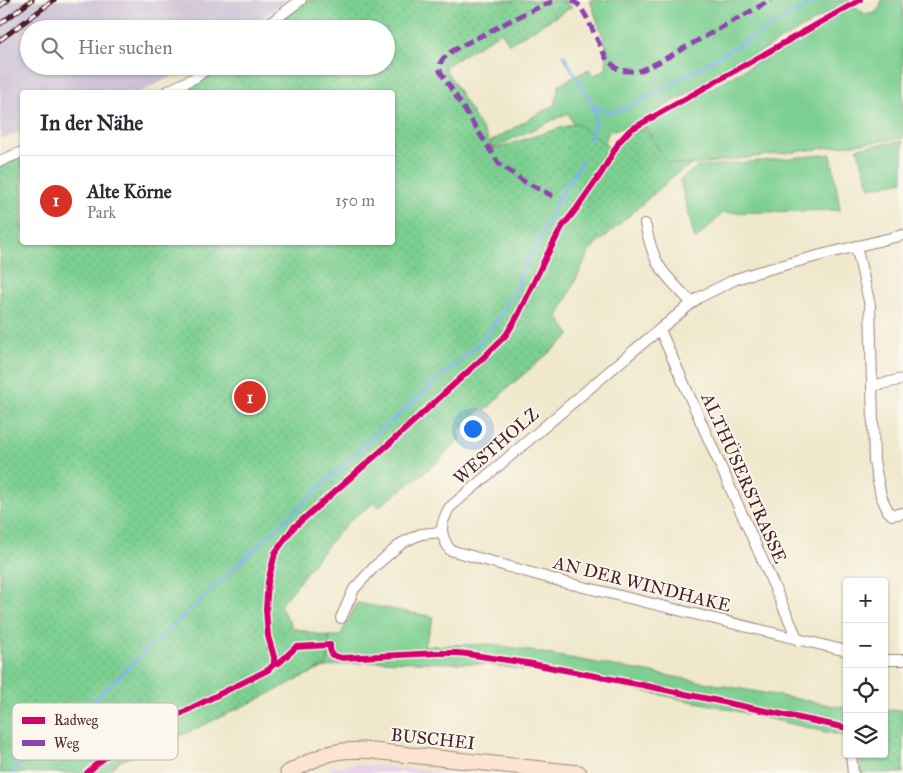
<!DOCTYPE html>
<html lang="de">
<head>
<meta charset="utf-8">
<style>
	:root { --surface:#fff; --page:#f2f2f3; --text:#2b2b33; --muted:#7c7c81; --line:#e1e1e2; --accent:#d93025 }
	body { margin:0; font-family:"IM FELL Great Primer",serif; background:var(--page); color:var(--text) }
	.controls { position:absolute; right:15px; bottom:15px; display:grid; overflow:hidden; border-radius:5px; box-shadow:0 1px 4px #0004 }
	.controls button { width:45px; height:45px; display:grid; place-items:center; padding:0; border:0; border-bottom:1px solid var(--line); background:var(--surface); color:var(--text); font:25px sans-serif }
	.you { position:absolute; left:472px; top:428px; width:18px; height:18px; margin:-12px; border:4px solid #fff; border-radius:50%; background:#1a73e8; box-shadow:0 0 0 8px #1a73e833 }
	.badge { display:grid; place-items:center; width:32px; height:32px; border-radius:50%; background:var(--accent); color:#fff; font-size:16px; font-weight:700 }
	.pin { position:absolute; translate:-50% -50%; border:2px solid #fff; box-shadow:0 1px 5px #0006 }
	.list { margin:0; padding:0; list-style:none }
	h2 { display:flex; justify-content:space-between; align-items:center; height:65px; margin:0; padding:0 20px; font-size:21px }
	h2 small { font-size:16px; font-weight:400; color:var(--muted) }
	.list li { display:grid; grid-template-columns:32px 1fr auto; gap:15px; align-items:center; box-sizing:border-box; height:90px; padding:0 20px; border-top:1px solid var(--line) }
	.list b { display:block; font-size:19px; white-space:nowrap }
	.list p { margin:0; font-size:16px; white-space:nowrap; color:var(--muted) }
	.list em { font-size:16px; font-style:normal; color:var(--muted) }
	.icon { flex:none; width:28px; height:28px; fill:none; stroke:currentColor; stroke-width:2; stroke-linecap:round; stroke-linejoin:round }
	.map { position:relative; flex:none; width:903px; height:773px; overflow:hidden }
	.search { position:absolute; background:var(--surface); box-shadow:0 1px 4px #0004; left:20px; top:20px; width:375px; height:55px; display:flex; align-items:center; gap:12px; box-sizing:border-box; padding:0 18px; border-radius:28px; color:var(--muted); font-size:19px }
	.panel { position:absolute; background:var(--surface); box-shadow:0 1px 4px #0004; left:20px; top:90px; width:375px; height:155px; border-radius:5px }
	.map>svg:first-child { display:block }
	.built { fill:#ead1ec }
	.railway { fill:#cabfd6 }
	.green { fill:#7ccf91; stroke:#63775e }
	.park { fill:url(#park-dots); stroke:#63775e }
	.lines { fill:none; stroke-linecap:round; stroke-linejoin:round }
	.stream { stroke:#80b0eb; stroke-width:3 }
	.street-casing { stroke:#9c847c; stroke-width:12 }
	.secondary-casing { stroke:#9c847c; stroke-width:17 }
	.street { stroke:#fff; stroke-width:10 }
	.secondary { stroke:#fde4d0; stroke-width:15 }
	.rail-casing { stroke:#4a1f2b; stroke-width:5 }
	.rail { stroke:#fbf7ec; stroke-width:3; stroke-dasharray:9; stroke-linecap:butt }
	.quiet { stroke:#8e44ad; stroke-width:5; stroke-dasharray:10 5; stroke-linecap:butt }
	.cycleway-casing { stroke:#fbf7ec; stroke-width:9 }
	.cycleway { stroke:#d6006c; stroke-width:6 }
	.labels { text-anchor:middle; stroke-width:4; stroke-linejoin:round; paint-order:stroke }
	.street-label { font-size:18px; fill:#4a1f2b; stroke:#fbf7ec }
	.key { fill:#fbf7ec; stroke:#c6b6b2; stroke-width:1 }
	.key-label { font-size:14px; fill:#4a1f2b }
</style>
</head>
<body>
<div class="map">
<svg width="903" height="773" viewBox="0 0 903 773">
	<defs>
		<pattern id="park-dots" width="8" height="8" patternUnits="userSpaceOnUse" patternTransform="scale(1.25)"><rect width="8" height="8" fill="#7ccf91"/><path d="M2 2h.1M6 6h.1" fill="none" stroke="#6db17d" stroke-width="1.8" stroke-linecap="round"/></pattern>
	</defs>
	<rect width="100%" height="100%" fill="#fbf7ec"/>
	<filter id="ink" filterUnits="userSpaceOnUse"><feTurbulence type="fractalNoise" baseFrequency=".02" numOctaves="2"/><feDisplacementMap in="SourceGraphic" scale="10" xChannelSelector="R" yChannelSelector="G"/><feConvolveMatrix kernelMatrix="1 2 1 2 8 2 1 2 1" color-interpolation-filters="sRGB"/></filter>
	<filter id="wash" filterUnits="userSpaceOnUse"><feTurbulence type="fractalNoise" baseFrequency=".0096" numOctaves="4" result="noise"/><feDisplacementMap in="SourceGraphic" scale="20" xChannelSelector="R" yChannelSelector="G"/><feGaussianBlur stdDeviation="1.12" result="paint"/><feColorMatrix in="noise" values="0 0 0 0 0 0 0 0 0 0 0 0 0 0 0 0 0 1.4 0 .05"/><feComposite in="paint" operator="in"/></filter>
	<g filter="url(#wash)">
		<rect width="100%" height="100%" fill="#efe8cc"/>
		<!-- built -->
		<polygon class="built" points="356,764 455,773 332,773 331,767"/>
		<!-- railway -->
		<polygon class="railway" points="0,0 286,0 247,29 29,29 29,66 193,66 140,92 22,92 22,132 0,139"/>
		<!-- green -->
		<g class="green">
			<path d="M590 0H851L627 128C608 131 610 126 604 146L577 132 568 113 493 148 490 142 555 104 559 85 589 69 593 76 606 69 607 49Z"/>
			<polygon points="881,0 903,0 903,138 691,165 659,163 640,137 633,134 645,126 854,7 856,7 865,14 873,14 880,8"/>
			<polygon points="903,141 903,181 870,188 857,148"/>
			<polygon points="831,154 840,210 723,213 695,240 680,180 697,167"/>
			<polygon points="357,603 434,617 424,646 492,644 847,708 847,732 843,736 715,706 575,677 484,664 381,661 336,665 323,668 276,688 295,636 340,636"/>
		</g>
		<!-- park -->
		<g class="park">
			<path d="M306 0H565L566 4 572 7 509 44 501 32 444 67 494 149 576 123 610 148 626 131 634 134 645 127 668 163 691 165 675 175 590 250 558 317 570 335 511 385 486 410 481 409 458 432 462 438 436 463 379 507 374 503C364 510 354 516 346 525 326 546 308 569 291 593L285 598 280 606 293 628 329 637 330 650 327 664 275 691 189 732 119 762 104 773H0V165L22 156V242H392V92H176L219 66H386V29H269Z"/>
			<polygon points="887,710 903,710 903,773 861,773 860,754 884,754 884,711"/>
		</g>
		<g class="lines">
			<!-- stream -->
			<g class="stream">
				<polyline points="564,56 591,103 606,111 620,111 648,97 818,0"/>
				<polyline points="590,139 596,117 592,104"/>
				<polyline points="14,773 16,766 26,759 43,761 93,701 382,429 483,340 501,315 509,299 518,286 522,267 536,249 554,207 582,161"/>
			</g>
		</g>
	</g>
	<g filter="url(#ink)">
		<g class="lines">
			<defs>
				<g id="street">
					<polyline points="262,29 301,0"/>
					<polyline points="166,92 196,77 211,66"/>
					<polyline points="0,161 22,152"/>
					<path d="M645 224C648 237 651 250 657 262 665 277 680 290 691 302"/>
					<polyline points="856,246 870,305 874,461 881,496 888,511 892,515 903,513"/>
					<polyline points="660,330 798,640"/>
					<polyline points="872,386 903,379"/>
					<polyline points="341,618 354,589 375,566 402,543 421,534 441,532"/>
					<path d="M847 651 563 582 450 550C439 533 440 525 449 508L632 352 698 298 736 279 758 272 821 255 903 235"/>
					<polyline points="884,660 903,660"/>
					<polyline points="851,754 853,773"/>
				</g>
				<path id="secondary" d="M288 773C305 764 323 753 343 751 349 750 356 751 363 750L579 773"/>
			</defs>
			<!-- street casing -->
			<use href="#street" class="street-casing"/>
			<!-- secondary casing -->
			<use href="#secondary" class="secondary-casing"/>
			<!-- street -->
			<use href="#street" class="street"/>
			<!-- secondary -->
			<use href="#secondary" class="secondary"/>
			<defs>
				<g id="rail">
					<polyline points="0,6 8,0"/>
					<polyline points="0,24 32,0"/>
					<polyline points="0,40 54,0"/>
				</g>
			</defs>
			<!-- rail casing -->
			<use href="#rail" class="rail-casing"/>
			<!-- rail -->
			<use href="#rail" class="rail"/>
			<!-- quiet -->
			<g class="quiet">
				<polyline points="572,0 580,6 587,18 607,60 619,70 628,71 640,71 659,62 771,0"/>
				<path d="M553 196 525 182 499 164 440 71C440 65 440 61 445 57 453 49 465 44 475 39 502 25 529 10 557 0"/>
			</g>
			<defs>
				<g id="cycleway">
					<polyline points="274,664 274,657 268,636 266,609 268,582 275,553 293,528 390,443 485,356 506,335 517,317 547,255 562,227 577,208 602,172 619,142 630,130 860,0"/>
					<path d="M87 773C111 749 135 738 164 722 199 704 234 687 268 670L274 664 279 663 296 647 330 645V649L332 655 342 658 438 653H457L467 654 533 664 642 685 847 728"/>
				</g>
			</defs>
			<!-- cycleway casing -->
			<use href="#cycleway" class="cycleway-casing"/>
			<!-- cycleway -->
			<use href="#cycleway" class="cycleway"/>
		</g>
	</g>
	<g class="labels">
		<!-- street labels -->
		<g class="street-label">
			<text transform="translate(496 446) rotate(-41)" y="6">WESTHOLZ</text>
			<text transform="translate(744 478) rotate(66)" y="6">ALTHÜSERSTRASSE</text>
			<text transform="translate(642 584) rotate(14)" y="6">AN DER WINDHAKE</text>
			<text transform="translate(433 739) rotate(6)" y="6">BUSCHEI</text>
		</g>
	</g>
	<!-- legend -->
	<rect x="12" y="703" width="166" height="57" rx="8" class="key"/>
	<rect x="22" y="717" width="23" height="7" fill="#d6006c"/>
	<rect x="22" y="740" width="23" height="6" fill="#8e44ad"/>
	<g class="key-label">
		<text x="54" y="725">Radweg</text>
		<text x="54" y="748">Weg</text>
	</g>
</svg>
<div class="controls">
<button>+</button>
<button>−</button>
<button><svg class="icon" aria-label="locate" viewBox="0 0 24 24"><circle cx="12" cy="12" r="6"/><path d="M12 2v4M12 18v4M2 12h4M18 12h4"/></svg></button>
<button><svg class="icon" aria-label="layers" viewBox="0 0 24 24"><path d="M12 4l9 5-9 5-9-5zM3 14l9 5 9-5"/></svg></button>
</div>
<div class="you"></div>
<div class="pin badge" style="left:250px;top:397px">1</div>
<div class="search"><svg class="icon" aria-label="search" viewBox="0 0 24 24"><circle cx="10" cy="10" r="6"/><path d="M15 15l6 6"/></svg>Hier suchen</div>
<section class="panel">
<h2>In der Nähe<small></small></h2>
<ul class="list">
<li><span class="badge">1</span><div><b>Alte Körne</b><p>Park</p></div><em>150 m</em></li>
</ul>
</section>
</div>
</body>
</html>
